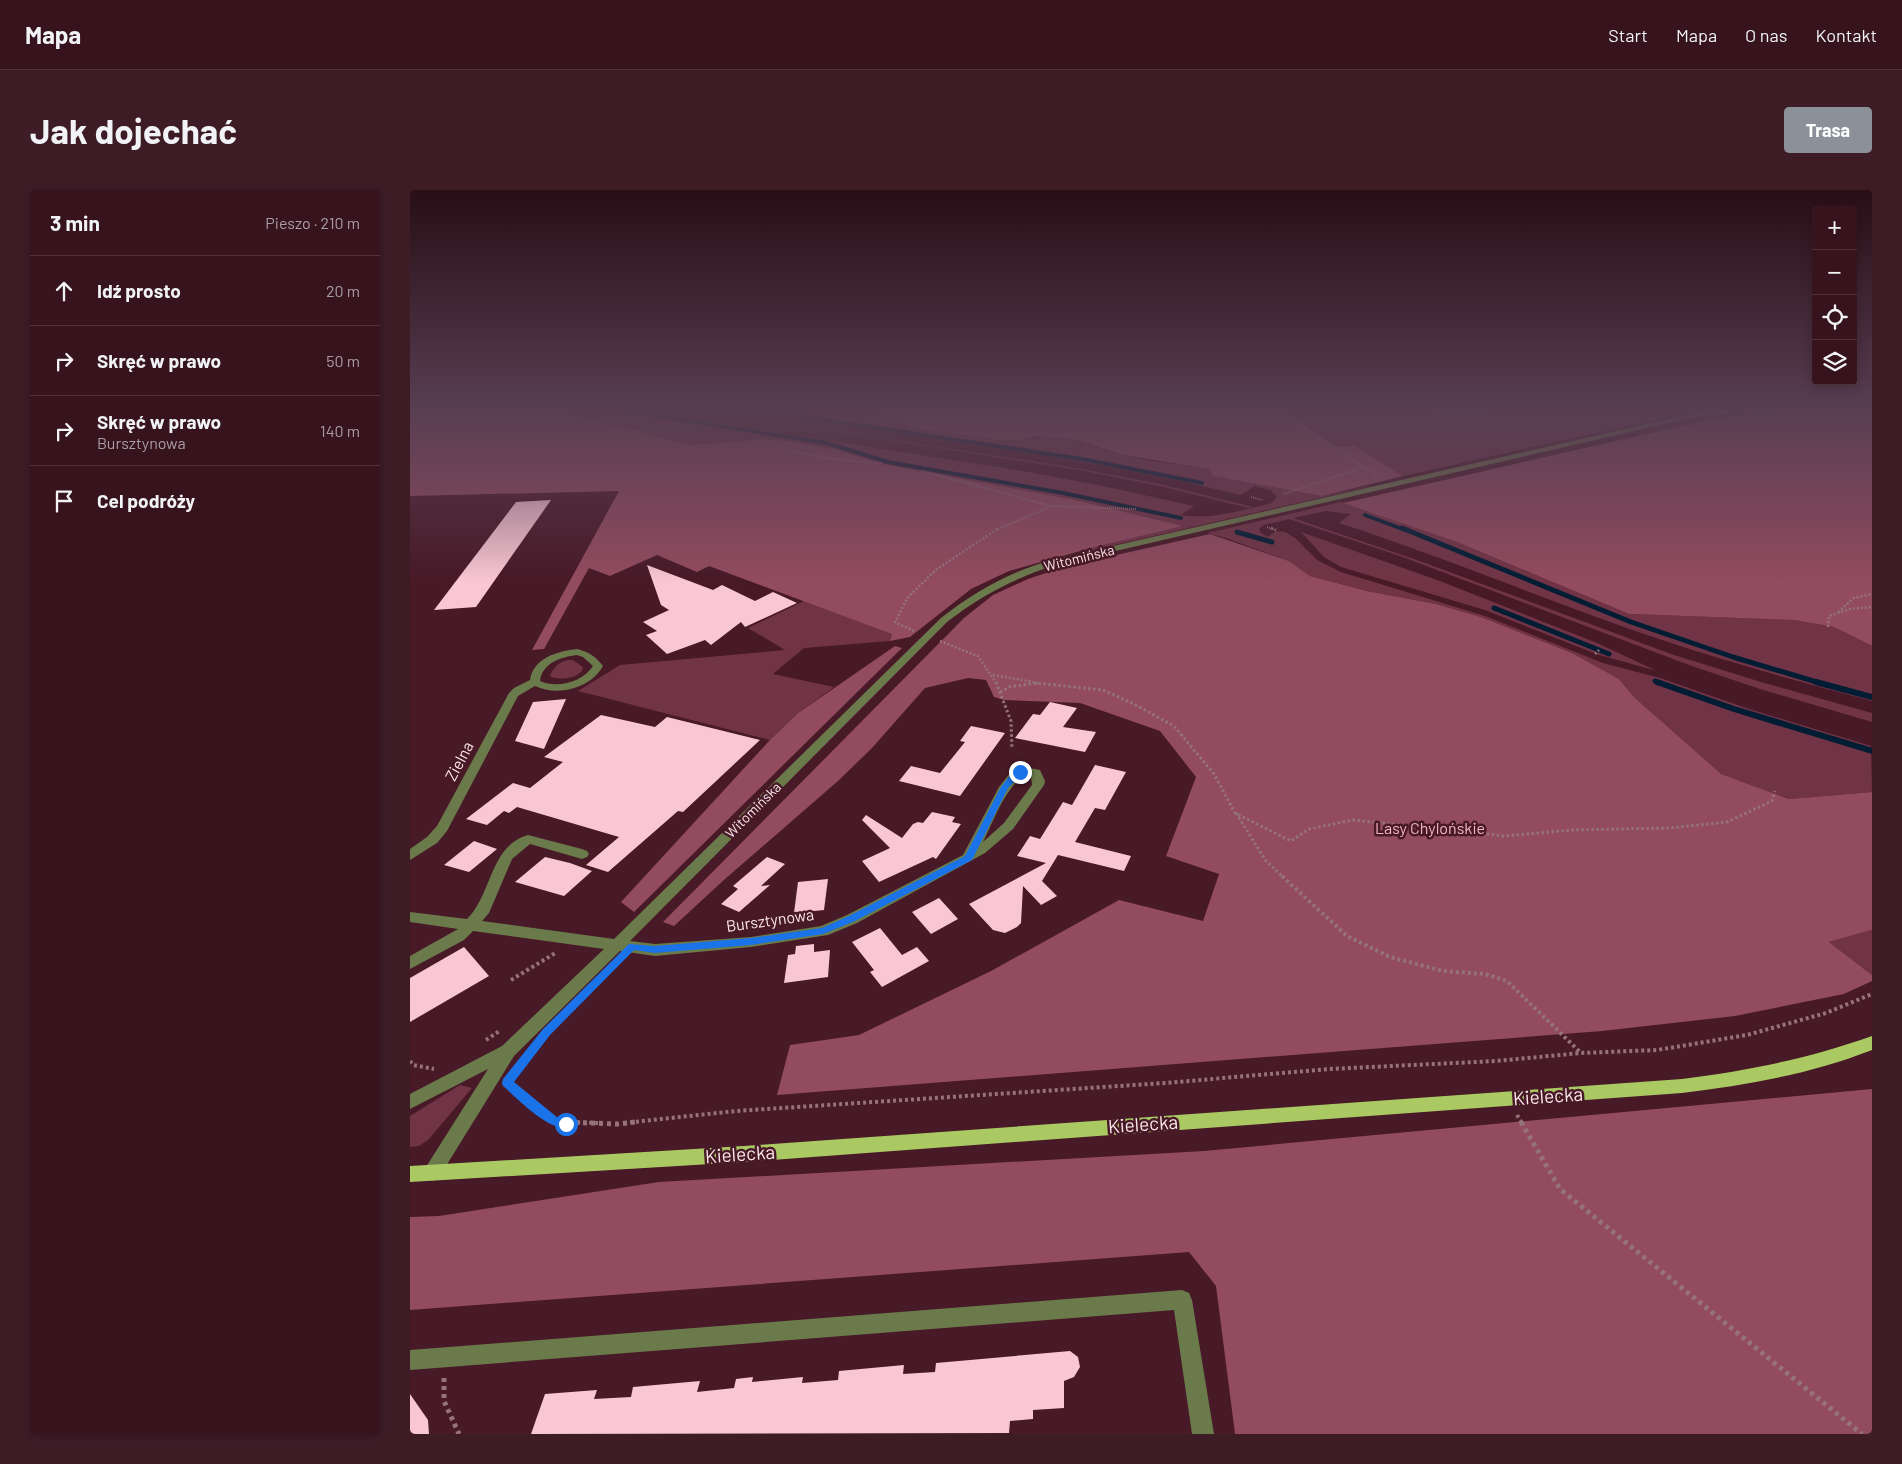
<!DOCTYPE html>
<html lang="pl">
<head>
<meta charset="utf-8">
<style>
	:root { --surface:#36131d; --page:#3d1c26; --text:#f1f3f6; --muted:#aa9ea4; --line:#50323b; --accent:#8c9099 }
	body { margin:0; font-family:Barlow,sans-serif; background:var(--page); color:var(--text) }
	.controls { position:absolute; right:15px; top:15px; display:grid; overflow:hidden; border-radius:5px; box-shadow:0 2px 12px #0003 }
	.controls button { width:45px; height:45px; display:grid; place-items:center; padding:0; border:0; border-bottom:1px solid var(--line); background:var(--surface); color:var(--text); font:25px sans-serif }
	.stop { position:absolute; width:15px; height:15px; margin:-11px; border:4px solid #1a73e8; border-radius:50%; background:#fff }
	.stop.end { background:#1a73e8; border-color:#fff; box-shadow:0 1px 5px #0008 }
	.list { margin:0; padding:0; list-style:none }
	h2 { display:flex; justify-content:space-between; align-items:center; height:65px; margin:0; padding:0 20px; font-size:21px }
	h2 small { font-size:16px; font-weight:400; color:var(--muted) }
	.list li { display:grid; grid-template-columns:32px 1fr auto; gap:15px; align-items:center; box-sizing:border-box; height:70px; padding:0 20px; border-top:1px solid var(--line) }
	.list b { display:block; font-size:19px; white-space:nowrap }
	.list p { margin:0; font-size:16px; white-space:nowrap; color:var(--muted) }
	.list em { font-size:16px; font-style:normal; color:var(--muted) }
	.icon { flex:none; width:28px; height:28px; fill:none; stroke:currentColor; stroke-width:2; stroke-linecap:round; stroke-linejoin:round }
	.map { position:relative; flex:none; width:1462px; height:1244px; overflow:hidden; border-radius:5px }
	header { display:flex; align-items:center; gap:30px; box-sizing:border-box; height:70px; padding:0 25px; background:var(--surface); border-bottom:1px solid var(--line) }
	header strong { font-size:24px }
	nav { display:flex; gap:28px; margin-inline-start:auto; font-size:18px }
	.intro { display:flex; align-items:center; justify-content:space-between; box-sizing:border-box; height:120px; padding:0 30px }
	h1 { margin:0; font-size:35px }
	.button { padding:12px 22px; border-radius:5px; background:var(--accent); color:#fff; font-size:18px; font-weight:700 }
	main { display:flex; gap:30px; padding:0 30px }
	aside { flex:1; background:var(--surface); border-radius:5px; box-shadow:0 2px 12px #0003 }
	.map>svg:first-child { display:block }
	.green { fill:#713446 }
	.forest { fill:#924b5f }
	.lines { fill:none; stroke-linecap:round; stroke-linejoin:round }
	.stream-far2 { stroke:#001d34; stroke-width:4 }
	.stream-far1 { stroke:#001d34; stroke-width:5 }
	.stream { stroke:#001d34; stroke-width:6 }
	.building { fill:#f9c7d3 }
	.path-far4 { stroke:#95727c; stroke-width:2; stroke-dasharray:1 1; stroke-linecap:butt }
	.path-far3 { stroke:#95727c; stroke-width:2.5; stroke-dasharray:2 2; stroke-linecap:butt }
	.path-far2 { stroke:#95727c; stroke-width:3; stroke-dasharray:2.5 2.5; stroke-linecap:butt }
	.path-far1 { stroke:#95727c; stroke-width:4; stroke-dasharray:3 3; stroke-linecap:butt }
	.path { stroke:#95727c; stroke-width:5; stroke-dasharray:4 4; stroke-linecap:butt }
	.minor { fill:#6b7a4b; fill-rule:evenodd }
	.major { fill:#abc963; fill-rule:evenodd }
	.route { fill:#1a73e8 }
	.labels { text-anchor:middle; stroke-width:5; stroke-linejoin:round; paint-order:stroke }
	.far-street-label { font-size:14px; fill:#fbe7eb; stroke:#481927 }
	.street-label { font-size:16px; fill:#fbe7eb; stroke:#481927 }
	.park-label { font-size:16px; fill:#f5b5c4; stroke:#481927 }
	.near-street-label { font-size:19px; fill:#fbe7eb; stroke:#481927 }
</style>
</head>
<body>
<header>
<strong>Mapa</strong>
<nav><a>Start</a><a>Mapa</a><a>O nas</a><a>Kontakt</a></nav>
</header>
<div class="intro"><h1>Jak dojechać</h1><a class="button">Trasa</a></div>
<main>
<aside>
<h2>3 min<small>Pieszo · 210 m</small></h2>
<ul class="list">
<li><svg class="icon" aria-label="ahead" viewBox="0 0 24 24"><path d="M12 20V5M6 11l6-6 6 6"/></svg><div><b>Idź prosto</b></div><em>20 m</em></li>
<li><svg class="icon" aria-label="right" viewBox="0 0 24 24"><path d="M7 20v-9h11M14 6l5 5-5 5"/></svg><div><b>Skręć w prawo</b></div><em>50 m</em></li>
<li><svg class="icon" aria-label="right" viewBox="0 0 24 24"><path d="M7 20v-9h11M14 6l5 5-5 5"/></svg><div><b>Skręć w prawo</b><p>Bursztynowa</p></div><em>140 m</em></li>
<li><svg class="icon" aria-label="arrive" viewBox="0 0 24 24"><path d="M6 21V4h12l-3 4 3 4H6"/></svg><div><b>Cel podróży</b></div></li>
</ul>
</aside>
<div class="map">
<svg width="1462" height="1244" viewBox="0 0 1462 1244">
	<rect width="100%" height="100%" fill="#481927"/>
	<!-- green -->
	<g class="green">
		<path d="M125 218H213L619 282 693 296 784 316 771 325C803 330 832 320 862 313L867 306 860 300 845 296 830 305C663 264 491 244 321 218L449 220 610 250C649 241 676 255 712 265 740 272 771 274 800 279L804 286 913 306 958 296 957 297 683 360 681 358 772 336 666 310 473 274 425 259 373 250H340L280 255 202 234Z"/>
		<polygon points="272,218 660,277 750,294 843,317 839,318 754,297 675,281"/>
		<polygon points="872,218 1318,218 1276,223 993,286 945,256 925,257"/>
		<path d="M931 312 1047 352 1219 424 1384 430 1424 437 1462 456V511C1394 493 1325 474 1258 452 1147 415 1040 369 929 333L941 324 916 321 883 328 1007 370 1264 465 1351 492 1462 523V532L1350 499 1279 475 990 366 879 329 853 335 849 339 851 343 858 347 866 341 875 342 885 348 907 370 931 382 1075 426 1193 473 1250 488 1339 519 1461 556 1462 602 1379 609 1310 584 1225 508 1209 489 1162 463 1071 427 1026 414 957 401 900 386 879 371 816 348 798 343Z"/>
		<polygon points="891,342 1030,391 1187,453 1247,481 1186,464 1190,460 1184,463 1075,420 931,377 914,367"/>
		<polygon points="394,411 483,444 480,451 394,458 363,484 424,497 388,523 360,550 168,501 210,475 375,460 338,438"/>
		<path d="M159 470H163L173 477 172 481C164 489 152 490 141 487L140 485C145 476 150 471 159 470Z"/>
		<polygon points="1462,740 1462,785 1419,752"/>
		<polygon points="50,895 62,898 18,950 9,956 0,957 0,926"/>
	</g>
	<!-- forest -->
	<g class="forest">
		<polygon points="0,218 125,218 202,234 280,255 340,250 373,250 425,259 473,274 666,310 773,336 681,358 599,381 561,399 500,447 480,451 482,444 299,376 287,382 247,365 200,386 179,378 134,459 122,460 209,301 0,306"/>
		<polygon points="396,218 872,218 925,257 945,256 993,286 912,306 803,286 800,279 713,265 666,250 626,246 610,250 585,249 499,237 470,223"/>
		<polygon points="1462,221 1462,456 1424,437 1384,430 1219,424 1047,352 933,313 1307,228 1338,224"/>
		<polygon points="800,344 879,371 900,386 957,401 1026,414 1071,427 1162,463 1209,489 1225,508 1311,584 1379,609 1462,602 1462,740 1419,752 1462,785 1462,791 1434,804 1325,826 1192,841 367,905 380,855 449,845 581,781 709,710 793,731 809,684 756,666 786,587 750,541 670,513 594,510 584,507 576,490 558,488 515,498 462,558 428,591 315,689 264,736 253,732 554,428 583,405 618,389 657,376"/>
		<polygon points="485,456 492,458 224,722 211,712 360,550 388,523"/>
		<polygon points="1462,899 1462,1244 825,1244 806,1096 779,1062 0,1120 0,1027 29,1026 249,992 794,961"/>
	</g>
	<g class="lines">
		<!-- stream-far2 -->
		<g class="stream-far2">
			<polyline points="198,218 417,253 478,272 653,303 771,328"/>
			<polyline points="335,218 672,269 792,293"/>
			<polyline points="955,325 995,340"/>
		</g>
		<!-- stream-far1 -->
		<g class="stream-far1">
			<polyline points="992,338 1221,432 1323,467 1410,493"/>
			<polyline points="827,342 862,352"/>
			<polyline points="1084,418 1199,464"/>
			<polyline points="1245,491 1251,493"/>
		</g>
		<!-- stream -->
		<g class="stream">
			<polyline points="1247,492 1324,519 1462,561"/>
			<polyline points="1406,492 1462,507"/>
		</g>
	</g>
	<!-- building -->
	<g class="building">
		<polygon points="141,310 66,417 24,420 106,312"/>
		<polygon points="237,375 303,400 312,395 345,411 363,402 387,413 335,437 331,432 301,455 295,450 257,464 236,445 247,441 233,432 259,420 251,415"/>
		<polygon points="156,509 134,559 105,551 123,512"/>
		<polygon points="640,512 667,518 653,537 686,542 675,562 605,548 623,524 630,525"/>
		<polygon points="191,525 245,537 257,527 350,550 273,622 268,621 198,682 176,675 209,647 107,617 99,623 94,621 77,635 56,629 103,593 120,598 153,572 134,567"/>
		<polygon points="561,536 595,543 550,606 489,591 501,576 530,583 555,552 550,551"/>
		<polygon points="685,575 716,582 695,620 685,618 665,652 721,666 714,681 648,665 632,691 647,706 631,715 613,696 611,733 607,737 595,743 583,740 559,714 636,673 607,666 620,646 630,649 653,612 662,615"/>
		<polygon points="522,622 545,627 542,632 551,634 526,669 523,667 469,692 452,671 480,658 452,630 456,625 492,648 503,634 508,632 513,633"/>
		<polygon points="64,651 87,659 59,682 34,675"/>
		<polygon points="135,667 160,673 182,681 154,706 105,692"/>
		<polygon points="357,667 375,674 351,696 360,695 329,722 311,714 328,699 323,696"/>
		<polygon points="418,689 414,720 384,723 388,692"/>
		<polygon points="529,708 548,729 521,744 502,722"/>
		<polygon points="470,738 492,765 507,757 519,771 472,797 460,782 464,780 442,752"/>
		<polygon points="404,754 404,762 420,760 418,787 374,793 378,765 385,764 386,756"/>
		<polygon points="54,757 79,786 0,832 0,788"/>
		<polygon points="660,1161 668,1167 670,1177 664,1187 654,1191 654,1218 623,1220 623,1229 600,1231 599,1243 121,1244 135,1204 187,1200 184,1209 221,1207 223,1197 290,1191 287,1202 324,1198 326,1189 343,1187 342,1192 393,1187 392,1193 428,1190 429,1181 494,1175 493,1184 525,1182 526,1173"/>
		<polygon points="0,1204 18,1230 19,1244 0,1244"/>
	</g>
	<g class="lines">
		<!-- path-far4 -->
		<g class="path-far4">
			<polyline points="868,218 924,258 967,285"/>
			<polyline points="1427,220 1462,219"/>
			<polyline points="1087,233 1100,240"/>
			<path d="M353 249C391 268 430 270 472 273"/>
			<polyline points="512,281 641,316"/>
			<polyline points="874,304 954,277"/>
			<polyline points="841,307 853,310"/>
			<polyline points="857,337 865,340"/>
			<polyline points="586,340 642,316 726,319"/>
		</g>
		<!-- path-far3 -->
		<g class="path-far3">
			<polyline points="861,338 866,340"/>
			<polyline points="1428,422 1444,408 1462,404"/>
			<polyline points="1418,437 1419,426 1440,419 1462,417"/>
			<polyline points="504,441 485,432 498,407 527,379 589,338"/>
			<polyline points="530,451 568,466 586,493"/>
			<polyline points="1185,464 1189,460"/>
			<polyline points="583,485 624,492"/>
			<polyline points="626,493 628,493"/>
		</g>
		<!-- path-far2 -->
		<g class="path-far2">
			<polyline points="586,492 601,531 602,559"/>
			<polyline points="590,502 599,497 627,493 693,500 724,514 764,536 804,584 825,623 881,651 899,639 943,630 1095,646 1161,640 1259,638 1317,632 1362,611 1365,601"/>
			<polyline points="826,623 856,671 873,687"/>
		</g>
		<!-- path-far1 -->
		<g class="path-far1">
			<polyline points="872,686 937,746 980,767 1033,781 1075,784 1097,791 1171,863"/>
			<polyline points="101,790 147,762"/>
			<polyline points="76,850 91,840"/>
			<polyline points="0,871 3,875 24,879"/>
			<polyline points="97,893 145,932 188,933"/>
			<polyline points="1107,925 1112,933"/>
			<polyline points="214,933 326,921 755,893 919,879 1086,871 1171,863 1247,860 1337,845 1416,823 1462,804"/>
		</g>
		<!-- path -->
		<g class="path">
			<polyline points="149,932 208,934 225,932"/>
			<polyline points="1111,932 1150,999 1452,1244"/>
			<polyline points="34,1188 34,1211 49,1244"/>
		</g>
		<!-- minor -->
		<g class="minor">
			<polygon points="992,218 1050,220 1110,218 1107,220 1050,224 995,220"/>
			<path d="M1331 218H1419L1416 220 1331 222 1289 226 645 375C605 388 570 406 537 432L220 751 245 754 341 747 411 736 437 725 553 665 589 597 600 583 614 577 630 580 635 591 634 595 603 639 575 663 447 733 418 745 341 757 245 766 210 761 104 866 28 989 22 991 16 989 13 983 16 977 78 879 0 919V904L92 856 194 759 63 741 54 750 0 779V766L48 739 0 732V722L57 729C82 705 80 655 118 645L172 659 177 661 179 664 177 667 172 669 120 654 102 669 79 723 72 731 204 749 531 428C564 402 601 381 642 370L1289 222ZM616 585 621 586 622 595 594 633 573 652C583 632 596 595 616 585Z"/>
			<path d="M167 459C179 462 185 466 193 476 181 498 148 507 125 496L108 506 37 641 27 653 0 670V659L17 647 27 636 99 503 104 498 120 490C123 468 148 461 167 459ZM167 465 173 467 183 476C173 492 147 499 130 491 132 473 151 467 167 465Z"/>
			<polygon points="772,1100 779,1103 782,1110 804,1244 782,1244 764,1120 0,1180 0,1160"/>
		</g>
		<!-- major -->
		<path class="major" d="M1462 846V860C1401 884 1337 895 1272 903L334 972 0 992V976L334 956 1272 889C1341 880 1397 869 1462 846Z"/>
	</g>
	<!-- sky -->
	<linearGradient id="sky" x2="0" y2="1"><stop stop-color="#280e15"/><stop offset="0.56" stop-color="#583e52"/><stop offset="1" stop-color="#583e52" stop-opacity="0"/></linearGradient>
	<rect width="1462" height="392" fill="url(#sky)"/>
	<!-- route -->
	<path class="route" d="M610 580 614 582 598 598 562 670 445 731 413 744 341 755 245 763 224 760 140 845 104 892 148 928 160 931 162 934 160 937C141 944 107 908 93 896L92 893 93 889 133 839 219 754 245 756 341 748 412 738 439 726 555 666 591 597 601 584Z"/>
	<g class="labels">
		<!-- far-street labels -->
		<g class="far-street-label">
			<text transform="translate(669 368) rotate(-14)" y="5">Witomińska</text>
			<text transform="translate(343 620) rotate(-45)" y="5">Witomińska</text>
		</g>
		<!-- street labels -->
		<g class="street-label">
			<text transform="translate(49 571) rotate(-62)" y="6">Zielna</text>
			<text transform="translate(360 730) rotate(-8)" y="6">Bursztynowa</text>
		</g>
		<!-- park labels -->
		<g class="park-label">
			<text x="1020" y="644">Lasy Chylońskie</text>
		</g>
		<!-- near-street labels -->
		<g class="near-street-label">
			<text transform="translate(1138 906) rotate(-4)" y="7">Kielecka</text>
			<text transform="translate(733 934) rotate(-4)" y="7">Kielecka</text>
			<text transform="translate(330 964) rotate(-4)" y="7">Kielecka</text>
		</g>
	</g>
</svg>
<div class="controls">
<button>+</button>
<button>−</button>
<button><svg class="icon" aria-label="locate" viewBox="0 0 24 24"><circle cx="12" cy="12" r="6"/><path d="M12 2v4M12 18v4M2 12h4M18 12h4"/></svg></button>
<button><svg class="icon" aria-label="layers" viewBox="0 0 24 24"><path d="M12 4l9 5-9 5-9-5zM3 14l9 5 9-5"/></svg></button>
</div>
<div class="stop" style="left:156px;top:934px"></div>
<div class="stop end" style="left:610px;top:582px"></div>
</div>
</main>
</body>
</html>
